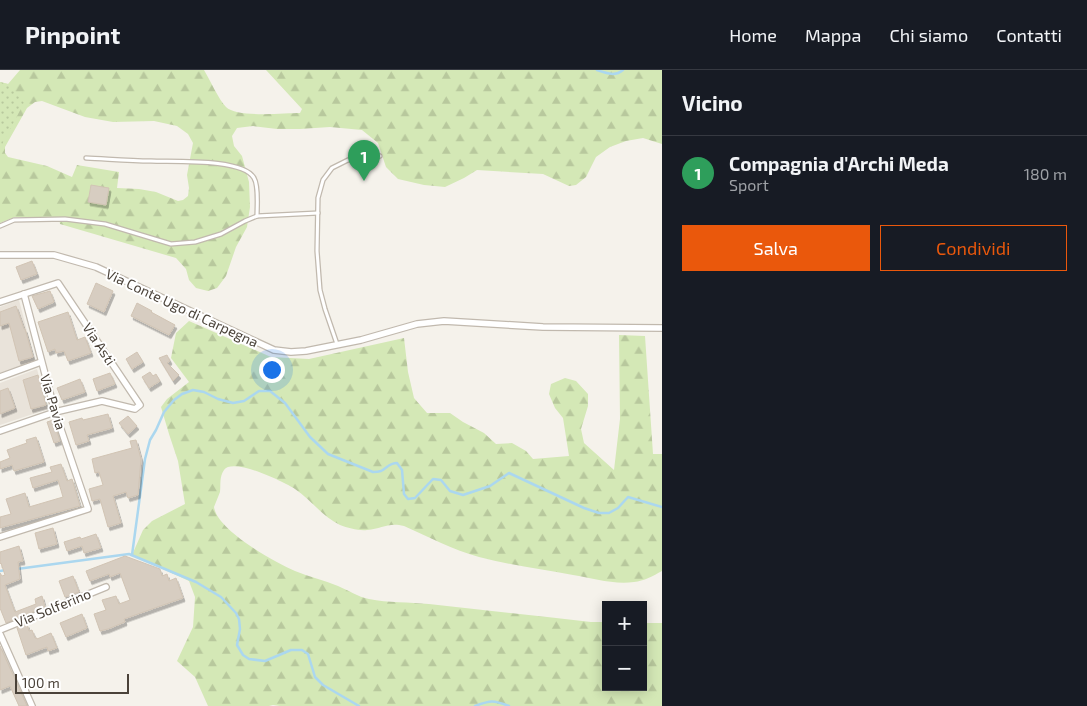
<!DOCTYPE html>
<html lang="it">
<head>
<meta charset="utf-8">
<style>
	:root { --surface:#171b24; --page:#20242c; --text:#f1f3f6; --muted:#9ea1a6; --line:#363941; --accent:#ea580c }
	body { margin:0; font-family:"Exo 2",sans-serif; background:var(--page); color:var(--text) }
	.controls { position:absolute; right:15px; bottom:15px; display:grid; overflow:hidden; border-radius:0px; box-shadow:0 2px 12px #0003 }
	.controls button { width:45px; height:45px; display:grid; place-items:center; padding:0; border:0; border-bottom:1px solid var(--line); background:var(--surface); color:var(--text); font:25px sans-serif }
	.scale { position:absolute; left:15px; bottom:12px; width:114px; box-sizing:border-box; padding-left:5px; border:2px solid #4a4239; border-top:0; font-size:14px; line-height:18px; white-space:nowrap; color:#4a4239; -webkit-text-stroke:4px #fff; paint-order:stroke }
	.you { position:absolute; left:271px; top:299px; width:18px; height:18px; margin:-12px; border:4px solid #fff; border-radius:50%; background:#1a73e8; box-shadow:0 0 0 8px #1a73e833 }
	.badge { display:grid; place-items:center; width:32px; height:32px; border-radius:50%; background:var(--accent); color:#fff; font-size:16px; font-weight:700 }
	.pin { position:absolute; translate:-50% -41px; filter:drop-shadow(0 1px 2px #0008) }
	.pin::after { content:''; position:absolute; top:26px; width:18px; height:15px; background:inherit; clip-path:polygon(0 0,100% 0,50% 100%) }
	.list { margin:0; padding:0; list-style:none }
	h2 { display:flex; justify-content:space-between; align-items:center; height:65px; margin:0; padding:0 20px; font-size:21px }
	h2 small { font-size:16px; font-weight:400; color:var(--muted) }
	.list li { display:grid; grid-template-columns:32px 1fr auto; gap:15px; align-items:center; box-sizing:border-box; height:75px; padding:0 20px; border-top:1px solid var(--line) }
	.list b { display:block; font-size:19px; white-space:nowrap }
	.list p { margin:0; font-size:16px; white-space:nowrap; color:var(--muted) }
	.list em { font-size:16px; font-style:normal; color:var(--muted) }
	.actions { display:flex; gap:10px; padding:15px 20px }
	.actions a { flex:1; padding:11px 0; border:1px solid var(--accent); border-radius:0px; text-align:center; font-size:18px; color:var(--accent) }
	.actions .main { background:var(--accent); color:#fff }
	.map { position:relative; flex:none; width:662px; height:636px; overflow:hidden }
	header { display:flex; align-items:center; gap:30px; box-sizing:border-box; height:70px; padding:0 25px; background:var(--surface); border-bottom:1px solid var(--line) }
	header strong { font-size:24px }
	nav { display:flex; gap:28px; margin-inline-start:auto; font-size:18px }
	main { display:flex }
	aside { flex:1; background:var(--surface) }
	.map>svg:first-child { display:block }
	.residential { fill:#e9e3da }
	.forest { fill:url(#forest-firs); fill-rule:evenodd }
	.park { fill:url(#park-dots) }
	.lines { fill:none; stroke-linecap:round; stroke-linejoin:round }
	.stream { stroke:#abd7ef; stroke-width:2.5 }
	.building { fill:#d7cdc1; stroke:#d1c4b4; filter:url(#shadow) }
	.service-casing { stroke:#c1b9ae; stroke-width:5.5 }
	.minor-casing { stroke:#c1b9ae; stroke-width:8 }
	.service { stroke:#fff; stroke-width:3 }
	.minor { stroke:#fff; stroke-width:5.5 }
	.labels { text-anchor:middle; stroke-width:4; stroke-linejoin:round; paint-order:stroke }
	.street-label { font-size:14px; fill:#4a4239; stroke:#fff }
</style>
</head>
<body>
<header>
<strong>Pinpoint</strong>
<nav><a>Home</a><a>Mappa</a><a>Chi siamo</a><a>Contatti</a></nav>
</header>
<main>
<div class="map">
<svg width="662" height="636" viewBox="0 0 662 636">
	<defs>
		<pattern id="forest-firs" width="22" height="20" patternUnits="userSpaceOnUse" patternTransform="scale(1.25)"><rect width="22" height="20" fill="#d4e8b6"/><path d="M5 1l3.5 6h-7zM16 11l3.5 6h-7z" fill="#b8c89d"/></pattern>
		<pattern id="park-dots" width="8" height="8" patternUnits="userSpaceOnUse" patternTransform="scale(1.25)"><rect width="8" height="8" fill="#d4e8b6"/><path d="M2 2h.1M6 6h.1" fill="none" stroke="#b8c89d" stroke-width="1.8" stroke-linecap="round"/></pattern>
		<filter id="shadow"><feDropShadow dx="2" dy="3.5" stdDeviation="0" flood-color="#0004"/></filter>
	</defs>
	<rect width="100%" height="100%" fill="#f5f2eb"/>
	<!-- residential -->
	<g class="residential">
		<polygon points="19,230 35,292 0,303 0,237"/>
		<polygon points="37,299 48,339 0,355 0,313"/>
	</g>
	<!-- forest -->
	<g class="forest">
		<path d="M20 0H204C210 10 219 30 226 37 237 48 284 43 300 43L302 39 266 0H662V74L643 68 626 71 610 77 596 87 586 107 576 115 569 116 543 104 477 100 464 108 445 117 424 115 398 109 386 97 378 73 362 60 330 57 300 59H277L253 56 237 58 232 66 234 76 242 86 249 112 250 137 247 157 236 177 226 206 217 218 208 221 196 218 189 210 186 199 176 188 60 154 59 147H15L0 153V12L8 14ZM42 31 85 47 113 52 154 51 177 56 188 64 193 73 187 105 189 118 188 126 183 130 178 131 156 122 139 119 117 118 119 102 77 95 72 107 47 96 8 87 5 83V77L27 38 35 32Z"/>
		<path d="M189 251 271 287 309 289 404 268 408 302 414 328 427 343H450L463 352 484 363 496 374 512 373 526 381 533 389 569 386 563 348 555 338 549 324 551 314 565 308 576 311 588 324V336L581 359 584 373 614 400 620 349 619 265 645 266 653 384H662V501C653 506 644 511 634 512 614 515 592 508 573 505 541 499 510 495 479 487 453 480 429 467 404 456 388 452 382 459 367 460 359 461 348 458 340 455 323 447 311 430 295 419 284 412 233 387 224 400 219 407 221 415 220 422 218 427 216 432 214 437 217 460 274 492 295 501 309 507 324 510 338 516 348 520 358 527 369 529 388 533 409 532 429 534 483 540 537 546 591 552H606V617H643V553H662V636H280L273 635 269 636H208L195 607 177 591 193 557 195 527 189 511 132 485 143 460 152 451 185 434 178 391 169 364 161 337 167 329 189 312 171 288 176 263Z"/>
	</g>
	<!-- park -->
	<polygon class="park" points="0,12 8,14 24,33 0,78"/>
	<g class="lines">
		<!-- stream -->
		<g class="stream">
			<path d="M597 0C606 3 615 7 623 0"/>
			<path d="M132 485 145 389 150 370 156 360 164 342 174 330 182 324 193 320 204 322 218 329 233 333 244 331 259 321H270L285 333 310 367 328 384 373 402C376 402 378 402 381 401 387 398 389 393 397 393L402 400 404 424 408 429 415 428 433 409 441 410 450 421 463 425 490 416 509 403 584 438 599 443H609L618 438 628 427 662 437"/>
			<polyline points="17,499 129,484 196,512 221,527 236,543 239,549 240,559 237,575 243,585 249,589 265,591 291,580 302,580 308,584 315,607 323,615 359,636"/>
			<polyline points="0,501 6,500"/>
			<path d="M475 636C491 630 493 630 509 636"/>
		</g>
	</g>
	<!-- building -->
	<g class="building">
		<polygon points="91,115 109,118 106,135 88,132"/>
		<polygon points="32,191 37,204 21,210 16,197"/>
		<polygon points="96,213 113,221 104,242 87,234"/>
		<polygon points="50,221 54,232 38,239 32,226"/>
		<polygon points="137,233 152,241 151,242 175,255 169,265 131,246"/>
		<polygon points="16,236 24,259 25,259 33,287 19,291 9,253 0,256 0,242"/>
		<polygon points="68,242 77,270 85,267 91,283 68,291 64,281 56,283 55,279 48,282 38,252"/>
		<polygon points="137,282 143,292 132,299 126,289"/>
		<polygon points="167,285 170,291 167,293 179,305 173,311 159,288"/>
		<polygon points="150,302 153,306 156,304 160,311 149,318 142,307"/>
		<polygon points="110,303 115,314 97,321 93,309"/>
		<polygon points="38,305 46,335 31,339 23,310"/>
		<polygon points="80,309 85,322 62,330 57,318"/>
		<polygon points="8,318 15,338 0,344 0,321"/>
		<polygon points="108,344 112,358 87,365 89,371 76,375 69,352 82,348 83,350"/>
		<polygon points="128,346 137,356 128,364 119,353"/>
		<polygon points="53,350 60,371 54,373 47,352"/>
		<polygon points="36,367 44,392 14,401 12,395 0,399 0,392 10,388 7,380 27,373 26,370"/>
		<polygon points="136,370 141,389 138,425 128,428 126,422 113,426 121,453 108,457 100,429 92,431 89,419 103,415 99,402 95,403 92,389 132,378 130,371"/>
		<polygon points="61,394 67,411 72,409 80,436 0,458 0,447 11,444 6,429 25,423 29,437 63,427 58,410 33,418 30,408 52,402 50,397"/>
		<polygon points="53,458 57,474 39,479 35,463"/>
		<polygon points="96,464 101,478 84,483 82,476 67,481 64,472 80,467 81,469"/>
		<polygon points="19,476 23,491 18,492 20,509 5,515 15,542 36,534 35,529 42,526 45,537 6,553 0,538 0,503 2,506 5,505 1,493 0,494 0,482"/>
		<polygon points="125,486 160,499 162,506 167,504 169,511 176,508 183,528 124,549 125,552 108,559 100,561 94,544 106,540 102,530 116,526 119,534 130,530 120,503 110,507 109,504 90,511 86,501"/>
		<polygon points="73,506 79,522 65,527 59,511"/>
		<polygon points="82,544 87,558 66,567 60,553"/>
		<polygon points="27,554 29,561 32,560 35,568 37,568 37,569 51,563 57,578 48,581 47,577 26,585 17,558"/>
		<polygon points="0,576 27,636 19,636 10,616 0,620"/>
	</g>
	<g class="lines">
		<defs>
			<g id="service">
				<path d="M86 88C108 89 129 91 151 91 173 92 243 88 254 108 259 116 257 137 257 146"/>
				<polyline points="0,156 14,150 65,149 105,154 171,174 195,172 221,164 245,151 257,146 318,143"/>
				<polyline points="337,274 325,239 320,220 317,181 318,128 323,110 332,98 348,90 380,86"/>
			</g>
			<g id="minor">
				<polyline points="0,185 54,185 96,197 274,280 291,282 306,281 361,270 417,254 444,251 543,257 662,258"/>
				<polyline points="0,232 58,213 140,335 135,339 102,331 55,342 0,361"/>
				<polyline points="0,307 41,292"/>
				<polyline points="0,467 88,439 55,342 24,224"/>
				<polyline points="0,560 106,517"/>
				<polyline points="0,564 32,636"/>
			</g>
		</defs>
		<!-- service casing -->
		<use href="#service" class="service-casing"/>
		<!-- minor casing -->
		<use href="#minor" class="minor-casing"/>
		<!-- service -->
		<use href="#service" class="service"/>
		<!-- minor -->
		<use href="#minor" class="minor"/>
	</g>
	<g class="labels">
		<!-- street labels -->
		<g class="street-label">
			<text transform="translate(182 238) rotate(25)" y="5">Via Conte Ugo di Carpegna</text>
			<text transform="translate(99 274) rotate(56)" y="5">Via Asti</text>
			<text transform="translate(53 332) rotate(73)" y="5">Via Pavia</text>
			<text transform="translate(53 538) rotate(-22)" y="5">Via Solferino</text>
		</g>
	</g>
</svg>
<div class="controls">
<button>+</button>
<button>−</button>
</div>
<div class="scale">100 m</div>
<div class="you"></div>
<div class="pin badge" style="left:364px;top:111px;background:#2e9e5b">1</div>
</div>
<aside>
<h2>Vicino<small></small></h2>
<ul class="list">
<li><span class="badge" style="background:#2e9e5b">1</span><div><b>Compagnia d'Archi Meda</b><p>Sport</p></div><em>180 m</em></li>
</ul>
<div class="actions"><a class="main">Salva</a><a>Condividi</a></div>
</aside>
</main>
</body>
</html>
